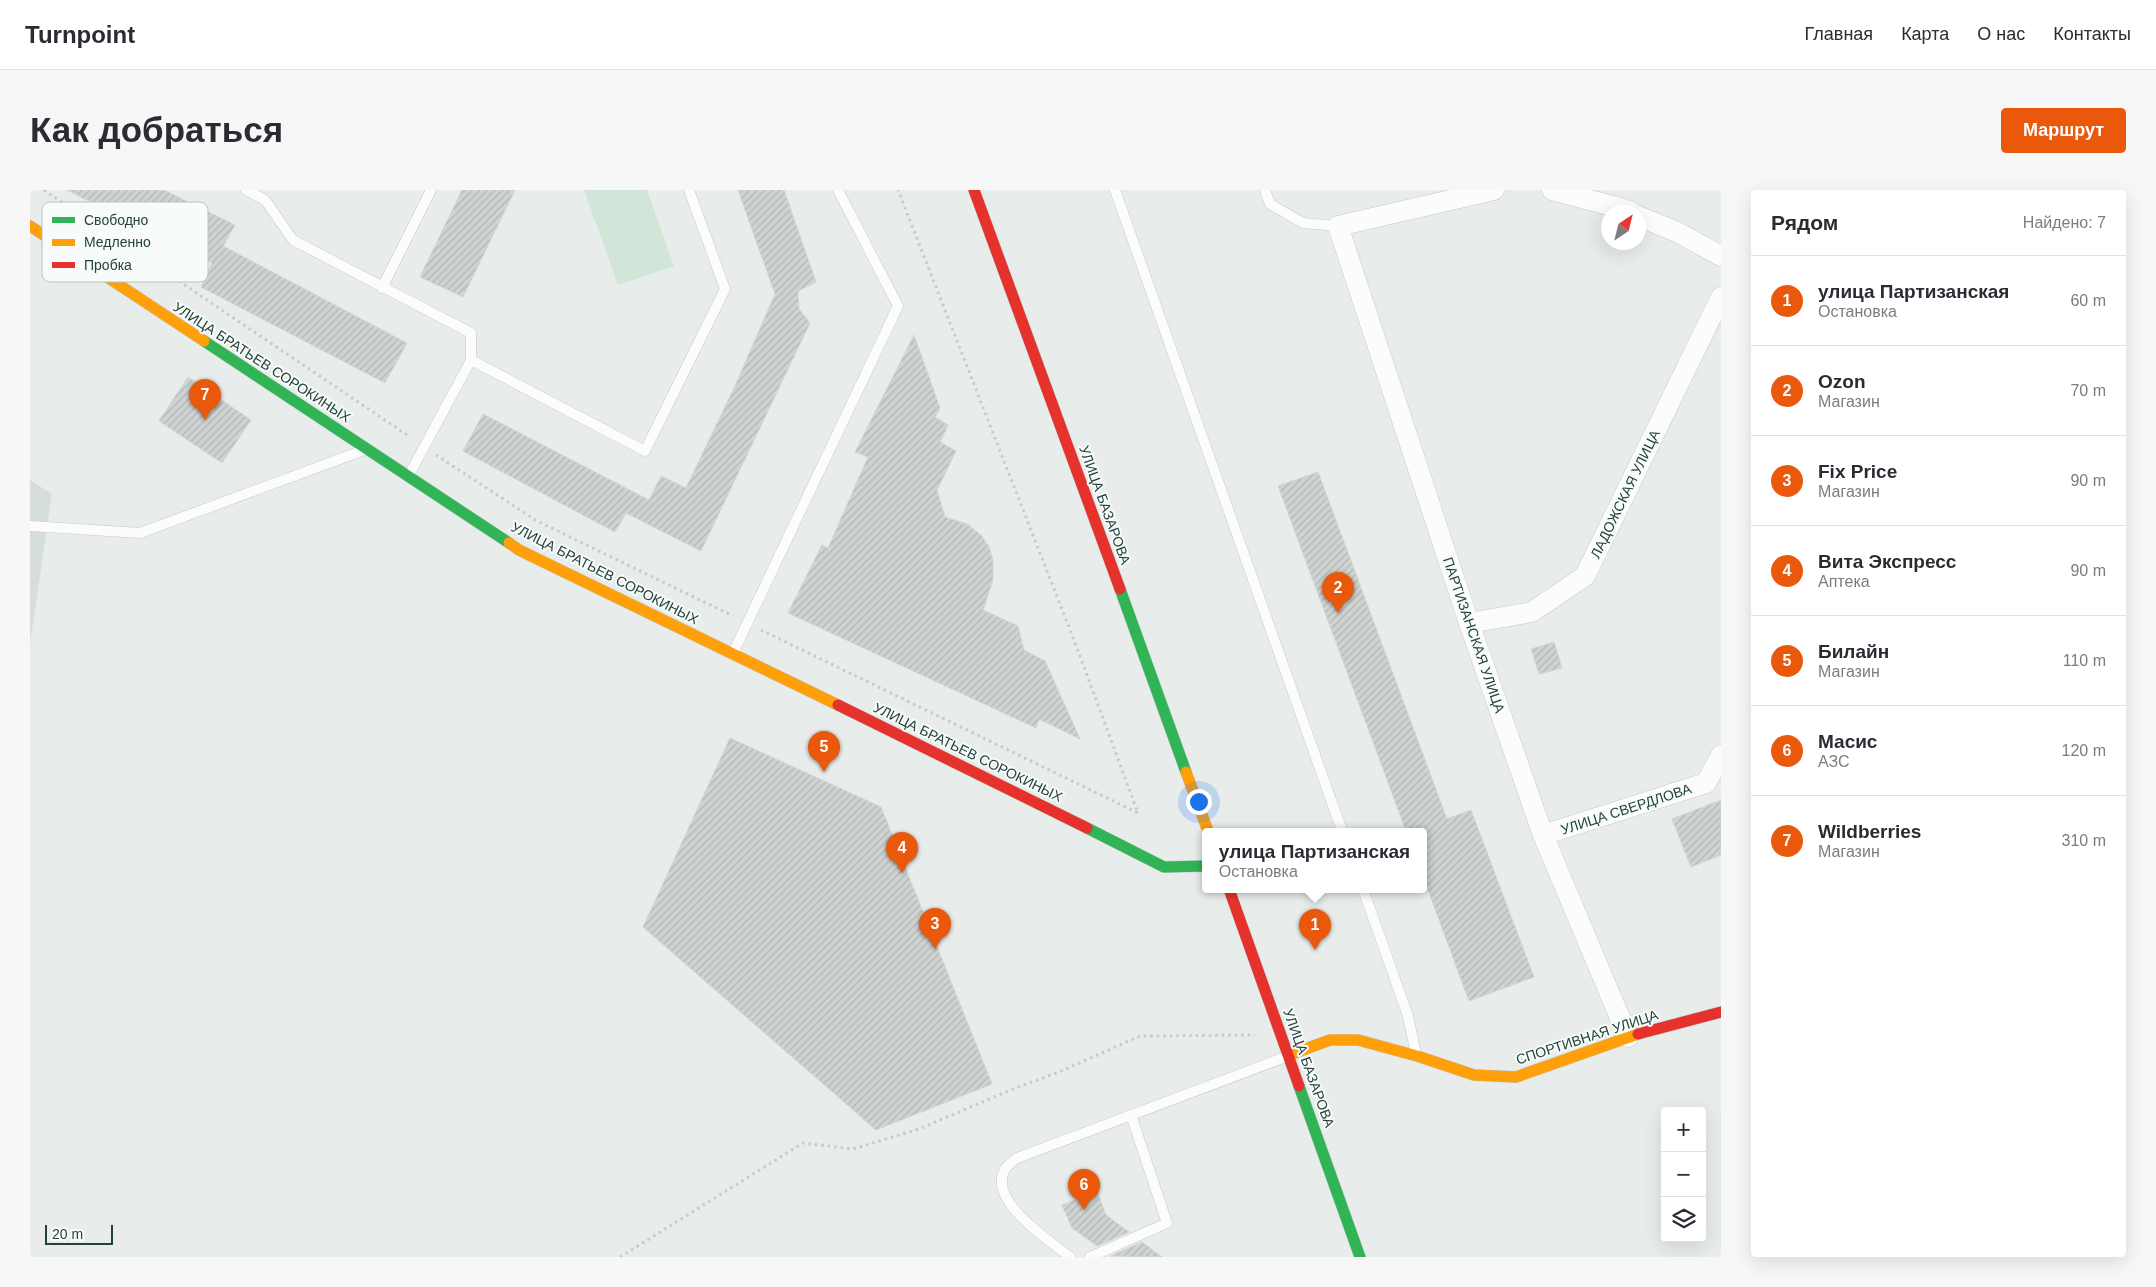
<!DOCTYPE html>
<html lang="ru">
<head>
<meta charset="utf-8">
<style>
	:root { --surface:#fff; --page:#f7f7f7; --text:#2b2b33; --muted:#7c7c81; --line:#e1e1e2; --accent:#ea580c }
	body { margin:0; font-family:Arial,sans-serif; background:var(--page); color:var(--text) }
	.controls { position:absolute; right:15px; bottom:15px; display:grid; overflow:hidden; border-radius:5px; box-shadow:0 5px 20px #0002 }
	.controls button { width:45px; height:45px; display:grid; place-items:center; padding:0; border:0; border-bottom:1px solid var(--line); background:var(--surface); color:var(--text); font:25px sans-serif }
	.compass { position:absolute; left:1571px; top:15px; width:45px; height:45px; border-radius:50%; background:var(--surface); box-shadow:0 5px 20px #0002; rotate:35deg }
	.scale { position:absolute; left:15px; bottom:12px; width:68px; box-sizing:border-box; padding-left:5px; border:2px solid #24423a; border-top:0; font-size:14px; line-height:18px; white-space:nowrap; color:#24423a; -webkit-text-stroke:4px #f7fbf9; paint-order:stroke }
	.you { position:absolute; left:1168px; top:611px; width:18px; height:18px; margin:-12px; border:4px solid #fff; border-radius:50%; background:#1a73e8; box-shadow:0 0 0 8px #1a73e833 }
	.badge { display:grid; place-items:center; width:32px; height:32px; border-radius:50%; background:var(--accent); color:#fff; font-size:16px; font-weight:700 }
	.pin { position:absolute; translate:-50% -41px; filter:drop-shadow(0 1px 2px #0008) }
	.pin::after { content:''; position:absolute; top:26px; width:18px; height:15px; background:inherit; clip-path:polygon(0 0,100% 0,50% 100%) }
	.popup { position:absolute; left:1172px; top:638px; width:225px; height:65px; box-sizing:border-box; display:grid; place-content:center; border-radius:5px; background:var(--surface); filter:drop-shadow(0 1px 4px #0005); font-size:16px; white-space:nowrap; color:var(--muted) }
	.popup b { font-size:19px; color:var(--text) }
	.popup::after { content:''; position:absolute; left:50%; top:100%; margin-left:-10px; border:10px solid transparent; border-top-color:var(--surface) }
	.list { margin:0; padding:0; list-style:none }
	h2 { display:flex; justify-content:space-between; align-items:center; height:65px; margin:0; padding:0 20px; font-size:21px }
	h2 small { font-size:16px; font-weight:400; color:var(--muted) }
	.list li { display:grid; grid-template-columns:32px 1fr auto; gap:15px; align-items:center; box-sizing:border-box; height:90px; padding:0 20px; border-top:1px solid var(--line) }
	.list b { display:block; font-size:19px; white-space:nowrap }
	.list p { margin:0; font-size:16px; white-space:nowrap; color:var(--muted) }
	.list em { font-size:16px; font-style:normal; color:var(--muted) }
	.icon { flex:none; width:28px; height:28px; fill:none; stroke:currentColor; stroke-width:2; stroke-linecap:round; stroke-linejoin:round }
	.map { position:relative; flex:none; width:1691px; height:1067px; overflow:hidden; border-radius:5px }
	header { display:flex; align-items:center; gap:30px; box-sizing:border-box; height:70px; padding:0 25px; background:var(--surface); border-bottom:1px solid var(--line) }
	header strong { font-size:24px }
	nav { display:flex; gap:28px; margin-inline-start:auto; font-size:18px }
	.intro { display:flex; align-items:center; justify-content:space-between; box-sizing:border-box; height:120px; padding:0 30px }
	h1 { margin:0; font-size:35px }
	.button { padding:12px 22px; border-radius:5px; background:var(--accent); color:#fff; font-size:18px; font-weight:700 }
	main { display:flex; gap:30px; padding:0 30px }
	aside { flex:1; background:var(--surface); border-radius:5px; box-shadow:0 5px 20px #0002 }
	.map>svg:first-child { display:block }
	.built { fill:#d6dedb }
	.pitch { fill:#d1e6d8 }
	.building { fill:url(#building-hatch); stroke:#d1d6d4 }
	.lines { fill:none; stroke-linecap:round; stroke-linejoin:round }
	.lane-casing { stroke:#c5cac8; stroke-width:11 }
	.street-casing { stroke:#c5cac8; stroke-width:21 }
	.fast-casing { stroke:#c3cbc8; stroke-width:12 }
	.slow-casing { stroke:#c3cbc8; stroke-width:12 }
	.jam-casing { stroke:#c3cbc8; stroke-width:12 }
	.path { stroke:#c3ccca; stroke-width:3; stroke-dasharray:2.5 4; stroke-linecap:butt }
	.lane { stroke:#fcfcfc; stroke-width:10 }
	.street { stroke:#fcfcfc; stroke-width:20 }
	.fast { stroke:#30b455; stroke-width:11 }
	.slow { stroke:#ff9f0a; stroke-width:11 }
	.jam { stroke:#e5322d; stroke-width:11 }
	.labels { text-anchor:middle; stroke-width:4; stroke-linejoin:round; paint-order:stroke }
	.street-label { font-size:14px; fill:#24423a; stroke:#f7fbf9 }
	.key { fill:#f7fbf9; stroke:#b8c4c0; stroke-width:1 }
	.key-label { font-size:14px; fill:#24423a }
</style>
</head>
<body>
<header>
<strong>Turnpoint</strong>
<nav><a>Главная</a><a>Карта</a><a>О нас</a><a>Контакты</a></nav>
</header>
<div class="intro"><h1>Как добраться</h1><a class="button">Маршрут</a></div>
<main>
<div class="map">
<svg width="1691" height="1067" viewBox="0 0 1691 1067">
	<defs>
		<pattern id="building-hatch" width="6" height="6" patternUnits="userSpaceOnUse" patternTransform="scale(1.25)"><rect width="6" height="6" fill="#cfd4d2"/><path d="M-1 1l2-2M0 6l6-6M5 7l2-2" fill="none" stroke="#b2b7b5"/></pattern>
	</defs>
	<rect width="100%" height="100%" fill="#e8edeb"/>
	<!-- built -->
	<polygon class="built" points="0,290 22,304 0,454"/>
	<!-- pitch -->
	<polygon class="pitch" points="554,0 617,0 644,76 588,95"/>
	<!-- building -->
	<g class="building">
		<polygon points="37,0 134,0 205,35 193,56 377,153 355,193 171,97 182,73"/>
		<polygon points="432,0 485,0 433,107 390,87"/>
		<polygon points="708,0 754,0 786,92 768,101 769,119 780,133 671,361 596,323 585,342 433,261 453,224 619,310 631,286 656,298 705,196 745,104"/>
		<polygon points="884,145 910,218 905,227 918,235 910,252 926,261 907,300 915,327 937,334 951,345 959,357 963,370 963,390 953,420 988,436 994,460 1015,471 1050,549 1009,529 1006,538 758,423 792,355 798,358 838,267 825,262"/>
		<polygon points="158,187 221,230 192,273 129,231"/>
		<polygon points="1288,282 1417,629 1441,620 1504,787 1439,811 1394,689 1394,641 1376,641 1248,296"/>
		<polygon points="1524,452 1532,478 1509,484 1501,459"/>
		<polygon points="700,548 851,617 962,894 846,940 613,737"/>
		<polygon points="1691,610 1691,665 1661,677 1642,629"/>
		<polygon points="1067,1001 1076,1025 1099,1042 1067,1056 1042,1038 1032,1015"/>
		<polygon points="1112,1052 1132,1067 1080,1066"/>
	</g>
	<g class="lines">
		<defs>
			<g id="lane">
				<polyline points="216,0 235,10 263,50 441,143 441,170"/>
				<polyline points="1085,0 1312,641"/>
				<polyline points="1235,0 1240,14 1273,33 1308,36"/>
				<polyline points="352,98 401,0"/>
				<polyline points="379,285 441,170 615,261 695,99 659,0"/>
				<polyline points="0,336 110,343 334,260"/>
				<polyline points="703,463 868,116 808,0"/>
				<polyline points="1333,699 1378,826 1386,864"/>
				<path d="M1040 1067C1019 1050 957 1011 975 979 978 975 984 971 987 968L1258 866"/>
				<polyline points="1060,1067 1137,1033 1101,925"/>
			</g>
			<g id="street">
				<polyline points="1464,0 1308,36 1439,433 1513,645 1598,847"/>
				<polyline points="1522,0 1590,18 1601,22"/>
				<polyline points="1608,26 1647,42 1691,66"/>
				<polyline points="1439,433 1502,422 1555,386 1691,107"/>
				<polyline points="1513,645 1676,593 1691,565"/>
			</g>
			<g id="fast">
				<polyline points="174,151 479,353"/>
				<polyline points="1090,399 1156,582"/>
				<polyline points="1057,638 1134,677 1176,676"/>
				<polyline points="1269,896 1330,1067"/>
			</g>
			<g id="slow">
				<polyline points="0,36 174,151"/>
				<polyline points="479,353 489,360 808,515"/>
				<polyline points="1156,582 1178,641"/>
				<polyline points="1259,865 1300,850 1328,850 1387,866 1444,885 1486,887 1608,844"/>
			</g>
			<g id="jam">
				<polyline points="944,0 1090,399"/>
				<polyline points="808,515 1057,638"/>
				<polyline points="1199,699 1269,896"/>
				<polyline points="1608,844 1691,822"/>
			</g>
		</defs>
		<!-- lane casing -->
		<use href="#lane" class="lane-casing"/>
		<!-- street casing -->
		<use href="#street" class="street-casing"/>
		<!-- fast casing -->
		<use href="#fast" class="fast-casing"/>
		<!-- slow casing -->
		<use href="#slow" class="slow-casing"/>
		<!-- jam casing -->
		<use href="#jam" class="jam-casing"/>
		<!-- path -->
		<g class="path">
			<polyline points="14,0 380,247"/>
			<polyline points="406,265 507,331 703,426"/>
			<polyline points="731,440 1108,623 1044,450 868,0"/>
			<polyline points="590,1067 773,953 823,959 889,939 983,899 1029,882 1110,846 1225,845"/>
		</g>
		<!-- lane -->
		<use href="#lane" class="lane"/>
		<!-- street -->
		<use href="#street" class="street"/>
		<!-- fast -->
		<use href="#fast" class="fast"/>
		<!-- slow -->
		<use href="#slow" class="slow"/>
		<!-- jam -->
		<use href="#jam" class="jam"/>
	</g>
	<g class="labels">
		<!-- street labels -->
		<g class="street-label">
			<text transform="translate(232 172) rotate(33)" y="5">УЛИЦА БРАТЬЕВ СОРОКИНЫХ</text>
			<text transform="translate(1595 304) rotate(-64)" y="5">ЛАДОЖСКАЯ УЛИЦА</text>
			<text transform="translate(1075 315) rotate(70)" y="5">УЛИЦА БАЗАРОВА</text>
			<text transform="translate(575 383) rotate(27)" y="5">УЛИЦА БРАТЬЕВ СОРОКИНЫХ</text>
			<text transform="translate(1444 445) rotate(71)" y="5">ПАРТИЗАНСКАЯ УЛИЦА</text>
			<text transform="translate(938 562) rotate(26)" y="5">УЛИЦА БРАТЬЕВ СОРОКИНЫХ</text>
			<text transform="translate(1596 619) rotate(-18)" y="5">УЛИЦА СВЕРДЛОВА</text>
			<text transform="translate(1557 847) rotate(-18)" y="5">СПОРТИВНАЯ УЛИЦА</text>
			<text transform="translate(1279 878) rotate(70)" y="5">УЛИЦА БАЗАРОВА</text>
		</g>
	</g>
	<!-- legend -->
	<rect x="12" y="12" width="166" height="80" rx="8" class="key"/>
	<rect x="22" y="27" width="23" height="6" fill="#30b455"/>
	<rect x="22" y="49" width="23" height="7" fill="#ff9f0a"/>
	<rect x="22" y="72" width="23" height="6" fill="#e5322d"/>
	<g class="key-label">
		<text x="54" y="35">Свободно</text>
		<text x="54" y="57">Медленно</text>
		<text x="54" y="80">Пробка</text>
	</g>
</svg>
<div class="controls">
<button>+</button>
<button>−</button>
<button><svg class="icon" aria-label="layers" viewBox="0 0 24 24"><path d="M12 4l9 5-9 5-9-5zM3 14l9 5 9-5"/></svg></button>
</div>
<svg class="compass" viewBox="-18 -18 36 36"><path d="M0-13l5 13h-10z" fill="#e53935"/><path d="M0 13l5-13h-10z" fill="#7c7c81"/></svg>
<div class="scale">20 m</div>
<div class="you"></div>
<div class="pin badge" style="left:1285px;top:760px">1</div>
<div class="popup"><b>улица Партизанская</b>Остановка</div>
<div class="pin badge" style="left:1308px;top:423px">2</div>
<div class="pin badge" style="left:905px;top:759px">3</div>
<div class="pin badge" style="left:872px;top:683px">4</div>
<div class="pin badge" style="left:794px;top:582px">5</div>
<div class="pin badge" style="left:1054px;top:1020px">6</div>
<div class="pin badge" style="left:175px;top:230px">7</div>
</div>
<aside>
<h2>Рядом<small>Найдено: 7</small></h2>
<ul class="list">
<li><span class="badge">1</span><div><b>улица Партизанская</b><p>Остановка</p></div><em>60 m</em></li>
<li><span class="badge">2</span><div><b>Ozon</b><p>Магазин</p></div><em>70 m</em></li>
<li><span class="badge">3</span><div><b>Fix Price</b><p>Магазин</p></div><em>90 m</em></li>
<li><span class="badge">4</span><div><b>Вита Экспресс</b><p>Аптека</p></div><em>90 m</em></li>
<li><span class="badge">5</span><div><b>Билайн</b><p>Магазин</p></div><em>110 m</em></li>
<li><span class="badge">6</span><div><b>Масис</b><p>АЗС</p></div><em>120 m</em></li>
<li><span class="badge">7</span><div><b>Wildberries</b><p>Магазин</p></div><em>310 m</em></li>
</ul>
</aside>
</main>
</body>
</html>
